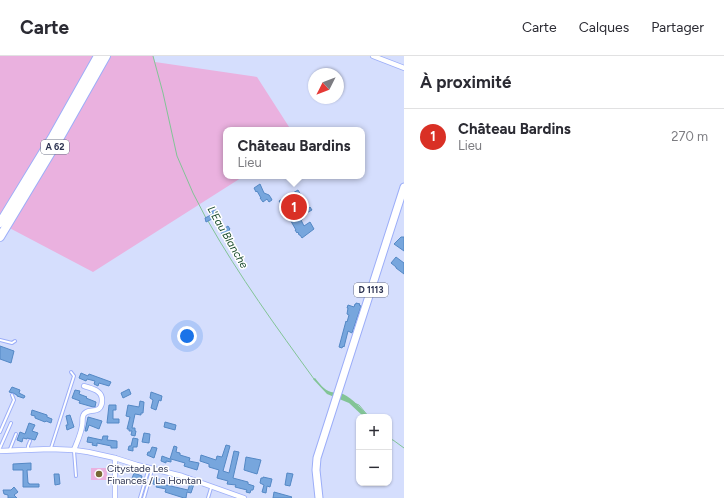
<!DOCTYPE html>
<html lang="fr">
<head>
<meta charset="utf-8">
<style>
	:root { --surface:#fff; --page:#f2f2f3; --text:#2b2b33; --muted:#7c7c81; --line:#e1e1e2; --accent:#d93025 }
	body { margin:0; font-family:Figtree,sans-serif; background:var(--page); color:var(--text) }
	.controls { position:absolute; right:12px; bottom:12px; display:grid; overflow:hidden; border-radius:8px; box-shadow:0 1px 3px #0004 }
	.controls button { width:36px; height:36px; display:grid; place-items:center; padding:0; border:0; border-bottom:1px solid var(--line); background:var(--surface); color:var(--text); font:20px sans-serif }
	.compass { position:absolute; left:308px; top:12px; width:36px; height:36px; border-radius:50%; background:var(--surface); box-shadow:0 1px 3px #0004; rotate:228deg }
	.you { position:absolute; left:187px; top:280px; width:14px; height:14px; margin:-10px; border:3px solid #fff; border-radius:50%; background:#1a73e8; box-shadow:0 0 0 6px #1a73e833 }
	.badge { display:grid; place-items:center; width:26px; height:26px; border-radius:50%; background:var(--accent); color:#fff; font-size:13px; font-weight:700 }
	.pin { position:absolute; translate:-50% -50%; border:2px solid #fff; box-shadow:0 1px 4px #0006 }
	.popup { position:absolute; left:223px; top:71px; width:142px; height:52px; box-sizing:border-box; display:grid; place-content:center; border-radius:8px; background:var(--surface); filter:drop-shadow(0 1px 3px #0005); font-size:13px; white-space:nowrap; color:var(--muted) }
	.popup b { font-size:15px; color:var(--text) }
	.popup::after { content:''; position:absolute; left:50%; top:100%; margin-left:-8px; border:8px solid transparent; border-top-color:var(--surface) }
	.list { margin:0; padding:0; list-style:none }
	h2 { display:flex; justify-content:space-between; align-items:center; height:52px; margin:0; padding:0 16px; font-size:17px }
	h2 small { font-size:13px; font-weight:400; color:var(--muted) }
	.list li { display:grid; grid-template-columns:26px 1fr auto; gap:12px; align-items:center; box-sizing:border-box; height:56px; padding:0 16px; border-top:1px solid var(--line) }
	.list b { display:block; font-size:15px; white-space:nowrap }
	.list p { margin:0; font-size:13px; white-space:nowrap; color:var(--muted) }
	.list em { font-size:13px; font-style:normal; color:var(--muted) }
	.map { position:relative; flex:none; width:404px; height:442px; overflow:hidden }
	header { display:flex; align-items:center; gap:24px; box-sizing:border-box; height:56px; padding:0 20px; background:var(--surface); border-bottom:1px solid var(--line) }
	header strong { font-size:19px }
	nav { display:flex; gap:22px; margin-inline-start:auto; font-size:14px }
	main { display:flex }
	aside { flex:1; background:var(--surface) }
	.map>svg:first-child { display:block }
	.green { fill:#eab1df }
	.water { fill:#82c496 }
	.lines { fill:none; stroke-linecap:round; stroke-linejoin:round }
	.stream { stroke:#82c496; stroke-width:1 }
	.building { fill:#77a6dd; stroke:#5488c5 }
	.service-casing { stroke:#9caef8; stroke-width:4 }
	.minor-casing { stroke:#9caef8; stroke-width:6 }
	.primary-casing { stroke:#9caef8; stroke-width:9 }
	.motorway-casing { stroke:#9caef8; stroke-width:10 }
	.service { stroke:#fff; stroke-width:2 }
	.minor { stroke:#fff; stroke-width:4.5 }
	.primary { stroke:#fff; stroke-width:7 }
	.motorway { stroke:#fff; stroke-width:8 }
	.poi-dot { fill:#776835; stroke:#fff; stroke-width:1.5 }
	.labels { text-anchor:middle; stroke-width:3; stroke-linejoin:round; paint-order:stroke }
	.shield { fill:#fff; stroke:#6b7085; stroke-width:1 }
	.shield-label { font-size:9px; font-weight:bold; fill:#2c3351 }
	.poi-label { font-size:10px; fill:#2c3351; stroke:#fff; text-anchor:start }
	.water-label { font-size:11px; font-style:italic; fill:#1b4c2d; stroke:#fff }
</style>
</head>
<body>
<header>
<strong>Carte</strong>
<nav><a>Carte</a><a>Calques</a><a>Partager</a></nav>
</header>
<main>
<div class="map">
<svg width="404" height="442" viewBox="0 0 404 442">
	<rect width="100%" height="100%" fill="#d5defd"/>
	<!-- green -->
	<g class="green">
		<polygon points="0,0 153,0 155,6 257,21 291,74 226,74 226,120 244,120 93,216 0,167"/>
		<rect x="91" y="412" width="16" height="12"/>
	</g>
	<!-- water -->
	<path class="water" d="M315 322C319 327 324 334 331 336 335 337 339 336 343 338 353 343 362 353 369 361H364L349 347 327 338 313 323Z"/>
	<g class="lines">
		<!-- stream -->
		<g class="stream">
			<polyline points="153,0 163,37 177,100 193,137 206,162"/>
			<path d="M208 165C239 220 277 272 314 323"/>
			<polyline points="354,347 359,349 369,361"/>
			<polyline points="389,383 393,384 404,392"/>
		</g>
	</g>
	<!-- building -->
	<g class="building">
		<polygon points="260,128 264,137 269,139 271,142 272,144 269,146 267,143 263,146 260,142 261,142 257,135 256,136 254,132"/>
		<polygon points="298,134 309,152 310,151 312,154 301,160 303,163 301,164 304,170 310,166 314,173 302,182 300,179 299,179 298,176 297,177 295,174 296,174 288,160 292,158 293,159 301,154 295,145 284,152 279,145"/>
		<polygon points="216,154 218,160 206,166 205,162 211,159 210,156"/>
		<polygon points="228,170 230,173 229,174 230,176 228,177 230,181 226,184 220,175"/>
		<polygon points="401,181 404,181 404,195 394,188"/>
		<polygon points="396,201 404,207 404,218 396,212 396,211 391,207"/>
		<polygon points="356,247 360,248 359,249 361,250 352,277 348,275 344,291 343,290 342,292 339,291 346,265 347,266 349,259 347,258 348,252 347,252 348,249 354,251 355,248 356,248"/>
		<polygon points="0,290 14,295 11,307 0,303"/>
		<polygon points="81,317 88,320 89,318 111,326 109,330 99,327 98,330 94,328 95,325 87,323 86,325 79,322"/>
		<polygon points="12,331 20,334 19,337 25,340 24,342 23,342 17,340 17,339 13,337 9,336"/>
		<polygon points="129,333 131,338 123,342 121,337"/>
		<polygon points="75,334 80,335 79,338 87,341 86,342 96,346 95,351 93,351 79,347 80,345 72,342"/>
		<polygon points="151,336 162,340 161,345 159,344 156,354 151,352 153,344 150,342"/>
		<polygon points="140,345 144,346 143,357 141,357 141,359 135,358 132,372 135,372 135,375 136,375 135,380 131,379 132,375 129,375 129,373 127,373 130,361 126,360 128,349 139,351"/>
		<polygon points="109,349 116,349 116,354 113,354 113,363 119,363 119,367 107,367"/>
		<polygon points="32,354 47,359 47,361 52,363 51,367 46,365 45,366 35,362 35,360 31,359"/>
		<polygon points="70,359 74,371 67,374 66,369 68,369 66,360"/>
		<polygon points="88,361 102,365 99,373 89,369 87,375 85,375"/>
		<polygon points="165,366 176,369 175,374 164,371"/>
		<polygon points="29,367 35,369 32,375 38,377 35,384 27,382 27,383 23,382 22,386 17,384 20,376 25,378"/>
		<polygon points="144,377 150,378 149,387 142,386"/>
		<polygon points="103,380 108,380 107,384 117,385 117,392 111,392 111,390 97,387 97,390 92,389 93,387 87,386 88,381 102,384"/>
		<polygon points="133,382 138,383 137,391 133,391 133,395 128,394 129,390 131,390"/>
		<polygon points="226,389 230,390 223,415 229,417 234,395 239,396 233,422 248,426 248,428 254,430 253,434 251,434 250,437 246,436 247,434 235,431 236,429 227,428 228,425 217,422 219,414 209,411 209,408 200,405 201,399 216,404 217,400 222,401"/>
		<polygon points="174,390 177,391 176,396 180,397 180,399 190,402 189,405 199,407 197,414 184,410 185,407 171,403 171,406 166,405 166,407 161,405 162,400 170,403"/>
		<polygon points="152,391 157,392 154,402 147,399 148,396 150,396"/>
		<polygon points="246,401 261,404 257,418 244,414"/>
		<polygon points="31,407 31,414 27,414 28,427 29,427 29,428 39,428 39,431 23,431 23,414 13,414 13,408"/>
		<polygon points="134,417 142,420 141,424 139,423 137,428 131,425"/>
		<polygon points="287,417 293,418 290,430 285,429"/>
		<polygon points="54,418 59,418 60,428 55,429"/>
		<polygon points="263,421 272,423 270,431 267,430 266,437 262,436 264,429 260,427 261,422 263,422"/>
		<polygon points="154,422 163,424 162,428 188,434 190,427 194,428 191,437 187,436 186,442 184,442 165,436 166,433 156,431 157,429 153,428"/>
		<polygon points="14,431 18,436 14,439 17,442 8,442 8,439 4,438 3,434 11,434"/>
		<polygon points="274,436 292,441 291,442 273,442"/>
	</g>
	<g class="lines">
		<defs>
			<g id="service">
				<polyline points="0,284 12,287 15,285"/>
				<polyline points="0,376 14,344 12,339"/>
				<polyline points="0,392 11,367"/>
				<polyline points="51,392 74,320 71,316"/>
				<polyline points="10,393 16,378"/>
				<polyline points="28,393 28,390 30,385"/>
				<polyline points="74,395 76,420"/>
				<polyline points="140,442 149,412"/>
				<polyline points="144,442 152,414"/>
				<polyline points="208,442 211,432"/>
			</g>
			<g id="minor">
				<polyline points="373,0 404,12"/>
				<path d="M74 394C77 386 81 378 82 370 83 367 82 363 83 360 86 350 102 361 102 344 102 334 92 333 84 330"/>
				<polyline points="0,395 50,393 74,394 88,396 115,402 137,409 182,420 244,442"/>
				<polyline points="115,442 115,402"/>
			</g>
			<polyline id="primary" points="319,442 316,414 317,402 404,131"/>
			<g id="motorway">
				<polyline points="0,167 53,80 98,0"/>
				<polyline points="0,181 59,83 106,0"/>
			</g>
		</defs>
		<!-- service casing -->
		<use href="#service" class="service-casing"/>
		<!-- minor casing -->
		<use href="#minor" class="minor-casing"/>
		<!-- primary casing -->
		<use href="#primary" class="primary-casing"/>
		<!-- motorway casing -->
		<use href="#motorway" class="motorway-casing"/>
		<!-- service -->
		<use href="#service" class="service"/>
		<!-- minor -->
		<use href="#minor" class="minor"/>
		<!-- primary -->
		<use href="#primary" class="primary"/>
		<!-- motorway -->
		<use href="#motorway" class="motorway"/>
	</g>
	<!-- markers -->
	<circle class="poi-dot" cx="99" cy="418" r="4"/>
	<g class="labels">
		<!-- shield labels -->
		<g class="shield">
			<rect x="41" y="84" width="28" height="14" rx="3"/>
			<rect x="354" y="227" width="34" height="14" rx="3"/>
		</g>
		<g class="shield-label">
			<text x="55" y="94">A 62</text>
			<text x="371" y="237">D 1113</text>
		</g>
		<!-- poi labels -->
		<g class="poi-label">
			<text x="107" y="416">Citystade Les<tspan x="107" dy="12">Finances / La Hontan</tspan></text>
		</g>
		<!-- water labels -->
		<g class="water-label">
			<text transform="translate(228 181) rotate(60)" y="4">L'Eau Blanche</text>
		</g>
	</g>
</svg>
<div class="controls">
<button>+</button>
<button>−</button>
</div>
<svg class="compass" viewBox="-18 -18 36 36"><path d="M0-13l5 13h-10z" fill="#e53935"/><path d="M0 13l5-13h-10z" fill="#7c7c81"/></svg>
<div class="you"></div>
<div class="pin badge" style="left:294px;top:151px">1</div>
<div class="popup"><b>Château Bardins</b>Lieu</div>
</div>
<aside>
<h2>À proximité<small></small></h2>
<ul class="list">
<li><span class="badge">1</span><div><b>Château Bardins</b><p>Lieu</p></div><em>270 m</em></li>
</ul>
</aside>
</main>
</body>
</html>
